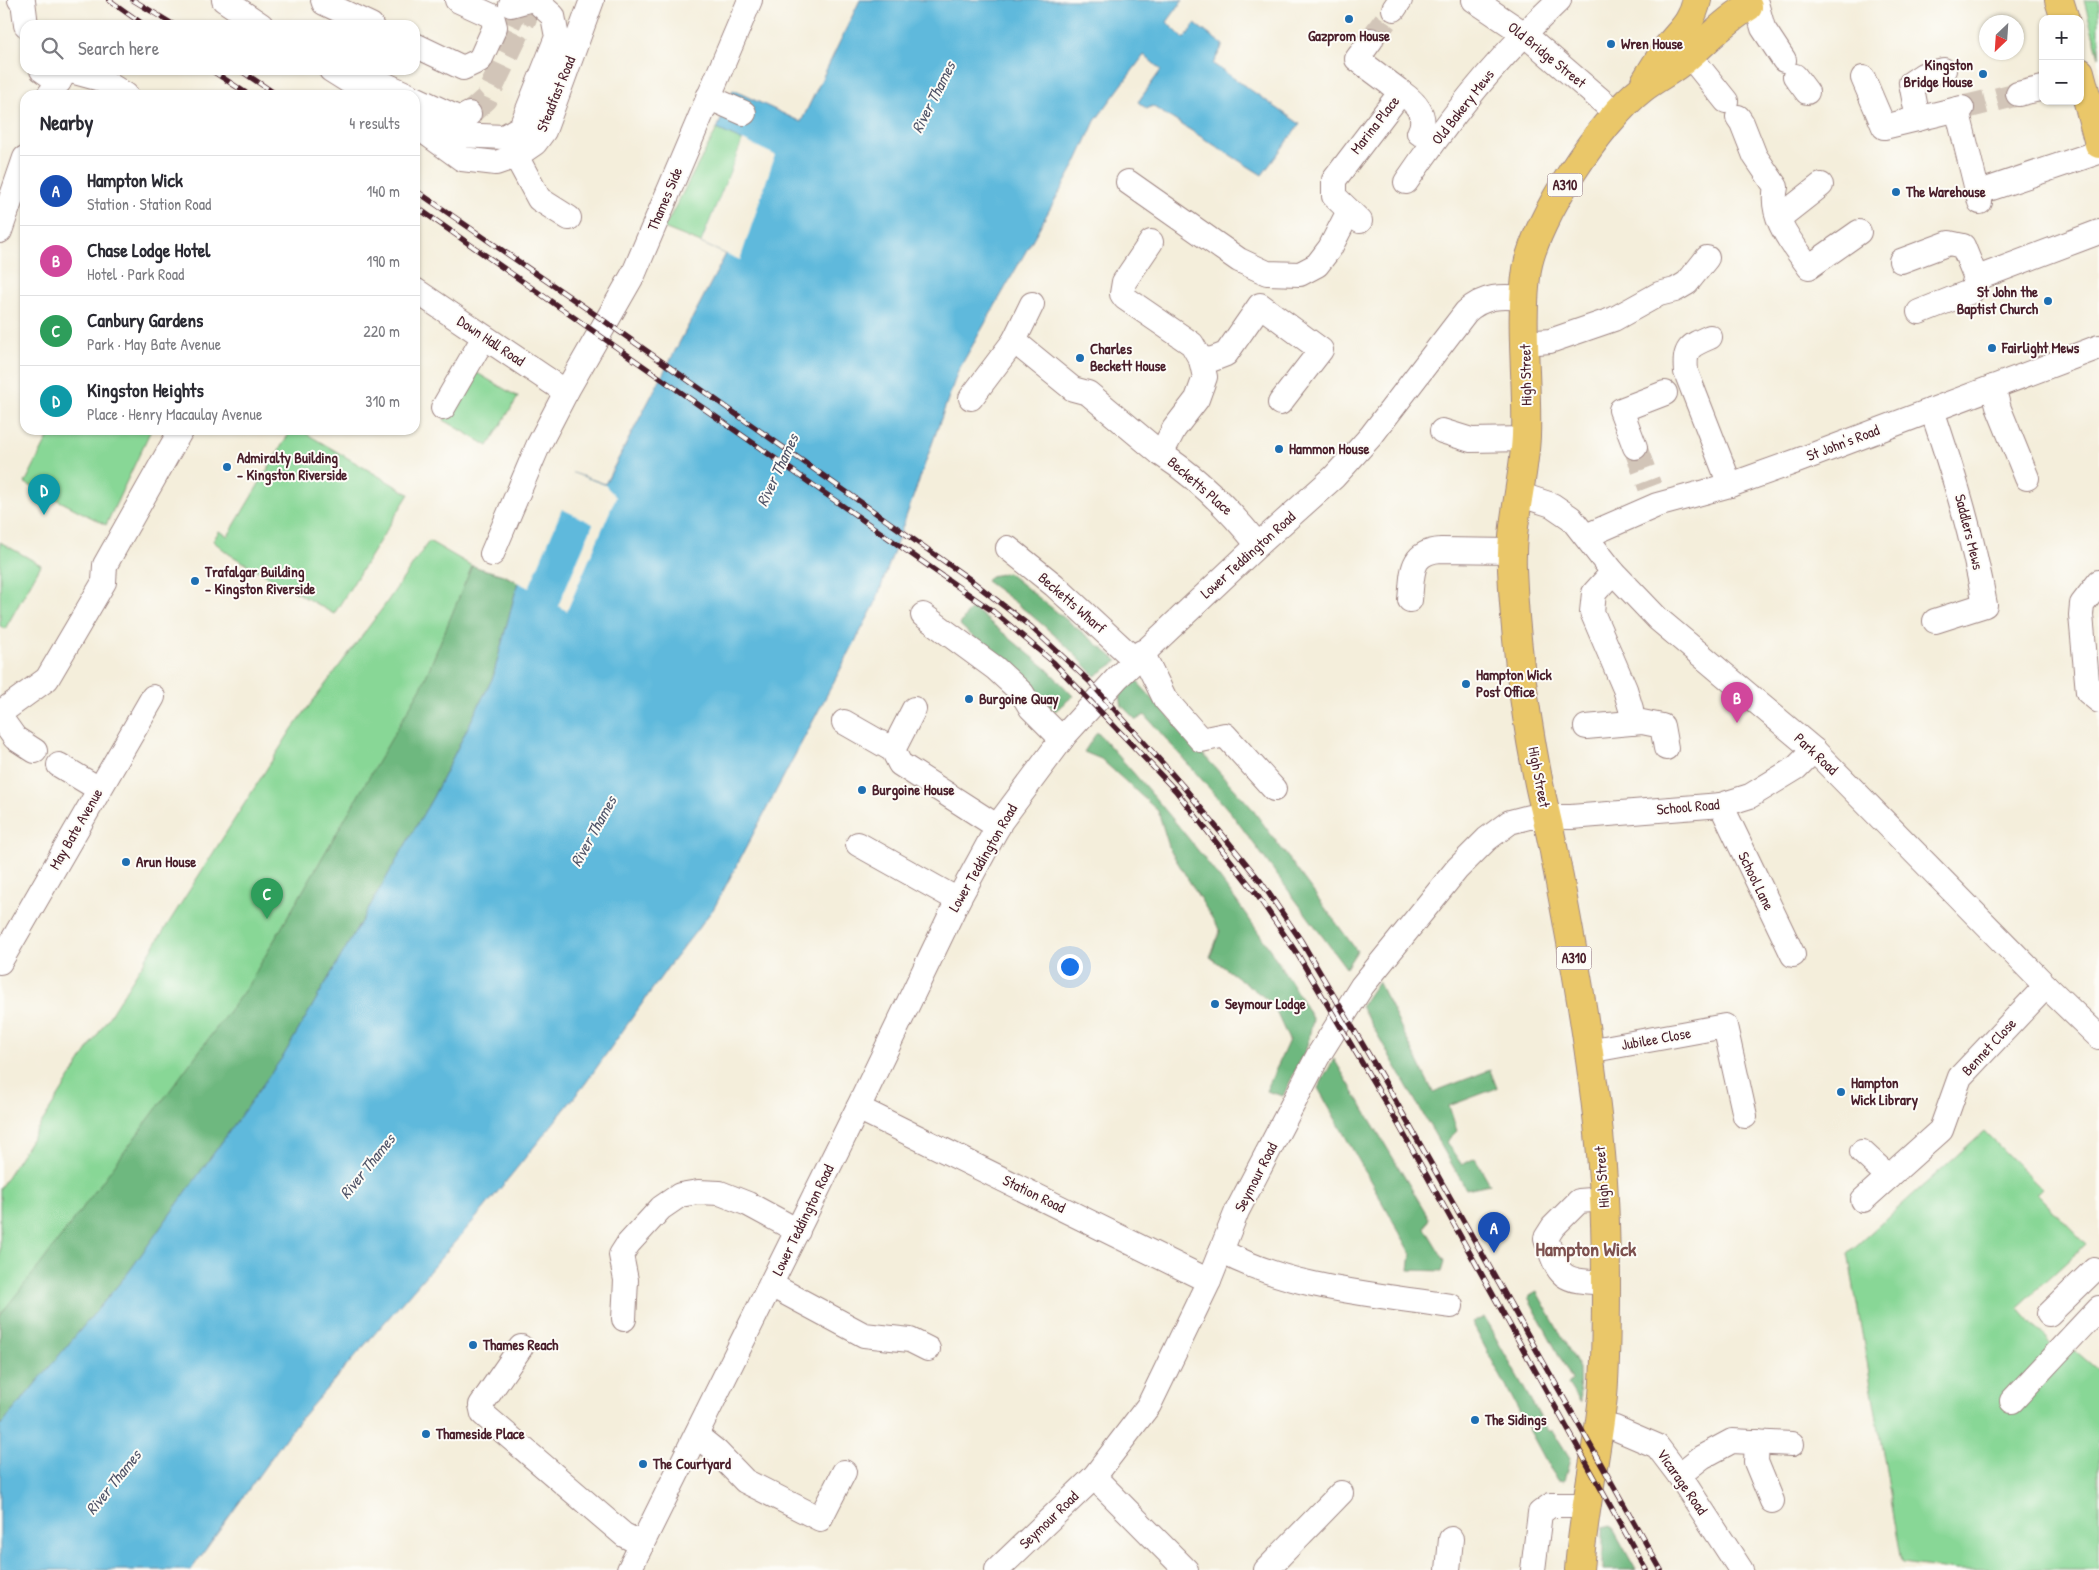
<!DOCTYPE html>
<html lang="en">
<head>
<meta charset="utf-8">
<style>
	:root { --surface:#fff; --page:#f2f2f3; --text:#2b2b33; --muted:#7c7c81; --line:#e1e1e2; --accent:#b45309 }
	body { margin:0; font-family:"Patrick Hand",sans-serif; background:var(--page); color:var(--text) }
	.controls { position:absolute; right:15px; top:15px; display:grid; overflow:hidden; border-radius:10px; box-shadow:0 1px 4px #0004 }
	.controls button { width:45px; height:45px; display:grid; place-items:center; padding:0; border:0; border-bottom:1px solid var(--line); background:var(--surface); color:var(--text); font:25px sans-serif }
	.compass { position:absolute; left:1979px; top:15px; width:45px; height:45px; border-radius:50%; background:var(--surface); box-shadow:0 1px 4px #0004; rotate:205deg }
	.you { position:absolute; left:1069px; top:966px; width:18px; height:18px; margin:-12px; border:4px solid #fff; border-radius:50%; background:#1a73e8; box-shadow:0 0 0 8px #1a73e833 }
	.badge { display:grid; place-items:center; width:32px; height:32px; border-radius:50%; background:var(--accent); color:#fff; font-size:16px; font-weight:700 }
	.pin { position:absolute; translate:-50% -41px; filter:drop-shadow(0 1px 2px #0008) }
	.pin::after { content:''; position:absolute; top:26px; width:18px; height:15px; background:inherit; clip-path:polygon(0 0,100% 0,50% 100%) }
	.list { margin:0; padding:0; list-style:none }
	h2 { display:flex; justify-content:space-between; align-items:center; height:65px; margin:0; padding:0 20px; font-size:21px }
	h2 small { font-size:16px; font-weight:400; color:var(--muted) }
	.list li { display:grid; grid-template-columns:32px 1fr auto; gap:15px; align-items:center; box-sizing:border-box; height:70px; padding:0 20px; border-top:1px solid var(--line) }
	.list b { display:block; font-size:19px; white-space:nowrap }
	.list p { margin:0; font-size:16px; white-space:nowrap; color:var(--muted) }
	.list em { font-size:16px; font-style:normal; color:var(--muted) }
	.icon { flex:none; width:28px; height:28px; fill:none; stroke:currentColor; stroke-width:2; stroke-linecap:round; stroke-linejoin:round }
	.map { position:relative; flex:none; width:2099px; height:1570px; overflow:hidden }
	.search { position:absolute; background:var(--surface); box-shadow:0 1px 4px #0004; left:20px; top:20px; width:400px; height:55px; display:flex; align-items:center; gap:12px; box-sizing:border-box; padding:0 18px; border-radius:15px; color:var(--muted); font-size:19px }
	.panel { position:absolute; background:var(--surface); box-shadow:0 1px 4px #0004; left:20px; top:90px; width:400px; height:345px; border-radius:15px }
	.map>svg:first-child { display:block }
	.green { fill:#88d796; stroke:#697b60 }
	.forest { fill:#6eb87f; stroke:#5c6c55 }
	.water { fill:#5fb9dc; stroke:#546c84 }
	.pier { fill:#f4eedb }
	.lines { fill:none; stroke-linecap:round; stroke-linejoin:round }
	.minor-tunnel { stroke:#d2c5b8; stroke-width:24; stroke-dasharray:24 12; stroke-linecap:butt }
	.minor-casing { stroke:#9f8683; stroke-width:26 }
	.major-casing { stroke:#9f8683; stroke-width:30 }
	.minor { stroke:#fff; stroke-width:24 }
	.major { stroke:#eac769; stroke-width:28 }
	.rail-casing { stroke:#4a1f2b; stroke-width:5.5 }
	.rail { stroke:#fdfcf7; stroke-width:4; stroke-dasharray:11; stroke-linecap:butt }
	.poi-dot { fill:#1f6fb2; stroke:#fdfcf7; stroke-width:2 }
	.labels { text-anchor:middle; stroke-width:4; stroke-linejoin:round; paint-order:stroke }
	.shield { fill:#fdfcf7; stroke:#806168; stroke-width:1 }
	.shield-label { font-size:14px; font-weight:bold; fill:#4a1f2b }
	.poi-label { font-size:15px; font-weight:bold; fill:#4a1f2b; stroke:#fdfcf7; text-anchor:start }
	.street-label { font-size:15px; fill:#4a1f2b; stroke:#fdfcf7 }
	.water-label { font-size:16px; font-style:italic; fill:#515569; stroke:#fdfcf7 }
	.district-label { font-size:20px; font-weight:bold; fill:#7d514f; stroke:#fdfcf7 }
</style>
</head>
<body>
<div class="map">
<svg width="2099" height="1570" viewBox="0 0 2099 1570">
	<rect width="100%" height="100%" fill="#fdfcf7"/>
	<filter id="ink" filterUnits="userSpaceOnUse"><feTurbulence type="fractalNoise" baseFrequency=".02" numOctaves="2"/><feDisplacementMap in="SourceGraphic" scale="10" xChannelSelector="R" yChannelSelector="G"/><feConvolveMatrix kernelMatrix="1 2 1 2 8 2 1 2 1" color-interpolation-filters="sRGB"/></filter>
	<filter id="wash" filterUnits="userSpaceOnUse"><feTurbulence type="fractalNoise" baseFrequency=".0096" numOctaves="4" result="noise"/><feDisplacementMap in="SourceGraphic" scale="20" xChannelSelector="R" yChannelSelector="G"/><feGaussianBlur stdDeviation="1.12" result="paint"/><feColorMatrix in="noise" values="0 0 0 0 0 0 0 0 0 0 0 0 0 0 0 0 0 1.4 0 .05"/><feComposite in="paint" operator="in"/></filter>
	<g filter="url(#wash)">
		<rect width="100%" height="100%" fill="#f4eedb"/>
		<!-- green -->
		<g class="green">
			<polygon points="2084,0 2099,0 2099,57 2086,8"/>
			<polygon points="717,129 743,140 701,243 664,228"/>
			<polygon points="472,370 518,397 488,446 444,420"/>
			<polygon points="52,430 151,430 106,525 25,483"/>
			<polygon points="291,430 300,430 409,494 334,614 229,554 213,541 219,531 228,536"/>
			<polygon points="429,541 472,566 503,575 518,582 433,797 284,1055 0,1426 0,1188 292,729 382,609"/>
			<polygon points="0,542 41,565 5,629 0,626"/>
			<polygon points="1984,1131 2041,1188 2036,1193 2086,1244 2018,1307 2049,1343 2064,1356 2072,1348 2099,1371 2099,1570 1957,1570 1902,1563 1848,1253"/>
		</g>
		<!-- forest -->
		<g class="forest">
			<polygon points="472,566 503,575 518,582 493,677 433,797 284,1055 128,1273 0,1426 0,1315 40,1265 247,987 422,686"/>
			<path d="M1008 573 1118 661 1095 676C1062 639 1027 610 986 581L990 576Z"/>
			<polygon points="973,608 1047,669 1073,696 1055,711 960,625 967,613"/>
			<polygon points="1132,676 1250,806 1357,951 1346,968 1231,813 1145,715 1136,720 1122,706 1120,696"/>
			<path d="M1097 732C1178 821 1254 915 1313 1020L1306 1049 1283 1096 1266 1091 1289 1040 1272 1003 1210 957 1220 931 1170 850 1158 811 1101 759 1084 752Z"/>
			<polygon points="1378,981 1433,1092 1490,1070 1497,1088 1449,1106 1457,1131 1446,1142 1462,1165 1475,1158 1490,1184 1466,1189 1361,1006"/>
			<polygon points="1334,1059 1429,1218 1425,1228 1445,1261 1442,1271 1409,1270 1411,1253 1318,1088"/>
			<polygon points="1537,1292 1579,1368 1580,1403 1568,1384 1572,1380 1528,1297"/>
			<polygon points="1484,1317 1548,1431 1553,1431 1570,1458 1564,1481 1558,1480 1553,1474 1472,1323"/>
			<polygon points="1611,1525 1636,1570 1603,1570 1603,1527"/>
		</g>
		<!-- water -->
		<polygon class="water" points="860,0 1183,0 1167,22 1184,39 1195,24 1223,45 1213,64 1300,124 1262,175 1152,106 1147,109 1138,102 1161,70 1144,55 1095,121 1076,163 958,371 875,604 714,908 668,967 585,1084 482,1211 294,1426 191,1570 0,1570 0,1426 128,1273 284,1055 433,797 493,677 518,582 573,473 605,484 726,254 701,243 743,141 717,129 733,90 801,122"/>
		<!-- pier -->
		<g class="pier">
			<polygon points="743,140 775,155 740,260 701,243"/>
			<polygon points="570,472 605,485 616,497 567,611 558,606 593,524 562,509 529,588 515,581 558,480"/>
		</g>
	</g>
	<g filter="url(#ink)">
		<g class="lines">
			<!-- minor-tunnel -->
			<g class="minor-tunnel">
				<polyline points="1371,40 1394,9"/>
				<polyline points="1962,108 2018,94"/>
				<polyline points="469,114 486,99 525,18 500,6"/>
				<polyline points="1635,447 1650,487"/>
			</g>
			<defs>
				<g id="minor">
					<polyline points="20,0 23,1 26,25"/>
					<polyline points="224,0 261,25"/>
					<polyline points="323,0 324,3 371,25"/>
					<polyline points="1474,0 1523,33 1617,114"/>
					<polyline points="1756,3 1763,28 1784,60"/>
					<polyline points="511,5 529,0"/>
					<polyline points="1394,9 1400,0"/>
					<polyline points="1676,43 1698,66 1726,101"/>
					<polyline points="415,45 463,68 480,60 495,27 492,16 457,0"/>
					<polyline points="42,70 59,82"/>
					<polyline points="331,70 366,92"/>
					<polyline points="354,70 408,95"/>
					<polyline points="1795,76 1807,92"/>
					<polyline points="1863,78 1884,127 1962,108"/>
					<path d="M1401 92C1415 102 1429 115 1419 133"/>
					<polyline points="2018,94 2043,88"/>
					<polyline points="49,95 67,70 100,79 126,95"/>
					<polyline points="708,97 744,113"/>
					<polyline points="415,98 460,119 469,114"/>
					<polyline points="1957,109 1980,202"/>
					<path d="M1738 117 1742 123 1755 156 1776 187C1769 218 1792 243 1809 267L1859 232"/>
					<polyline points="1918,119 1911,83 1923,75 1944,70"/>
					<polyline points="426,121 458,135 504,137 521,127 557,37 553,16 535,0"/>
					<polyline points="415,125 462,159 496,163 516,156 535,143 544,131 592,0"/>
					<polyline points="516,156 539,199 569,218"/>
					<polyline points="1128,182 1239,260 1267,273 1300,274 1317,265 1330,248 1349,211"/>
					<path d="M1406 182C1450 117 1501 54 1559 0"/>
					<polyline points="1977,193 2099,152"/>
					<polyline points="1779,218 1821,185"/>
					<polyline points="1360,221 1334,196 1334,180 1401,92 1357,59 1371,40"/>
					<polyline points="0,231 25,158"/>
					<path d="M1151 242 1124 282 1122 294 1125 298 1192 344 1201 360 1205 377 1197 399 1174 429 1161 454C1198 478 1230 510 1258 545"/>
					<polyline points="1901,261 1949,243 1963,246 1976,278"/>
					<polyline points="415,290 566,392"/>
					<polyline points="1032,304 1014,341 1073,389 1088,393 1161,454"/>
					<polyline points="1919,312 1972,291 1975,279 2099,232"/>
					<path d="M1710 337C1689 346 1684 348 1686 372L1730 485"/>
					<polyline points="1525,343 1550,341 1614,319 1659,294 1675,290 1687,283 1707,258"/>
					<polyline points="1201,360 1213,359 1226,354 1260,305 1321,350 1280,403"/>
					<polyline points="1993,387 1999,409 2027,478"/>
					<polyline points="971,398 1014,341"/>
					<polyline points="443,408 484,337"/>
					<path d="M1932 410C1954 475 1973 537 1985 605L1935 621"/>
					<polyline points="1442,431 1471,440 1525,439"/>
					<polyline points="1635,447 1621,410 1665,393"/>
					<polyline points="1518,494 1552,505 1571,518 1613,572 1658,619 1814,750 2046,986 2099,1037"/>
					<polyline points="1586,536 1657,505 1730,485 1797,461 2099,347"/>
					<polyline points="1008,548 1054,585 1135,660"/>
					<polyline points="492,554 538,446 566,392 634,273 750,0"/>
					<polyline points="1613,572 1594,593 1592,612 1625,689 1631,709 1632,723"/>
					<polyline points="2099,582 2082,604 2081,615 2088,692 2099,701"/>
					<path d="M1410 600C1413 574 1409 552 1441 550L1512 551"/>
					<polyline points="923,615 995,668 1022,693 1031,708 1062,739"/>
					<polyline points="1142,652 1165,699 1201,740 1225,735 1274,789"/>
					<polyline points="0,713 47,679 104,582 105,565 181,430"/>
					<polyline points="0,717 15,738 35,751"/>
					<polyline points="844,722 893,750 900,764 998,827"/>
					<polyline points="1586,727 1642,722 1662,726 1666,748"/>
					<polyline points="893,750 914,709"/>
					<polyline points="59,765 99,789"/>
					<polyline points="1721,805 1793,955"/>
					<polyline points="858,844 958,900"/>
					<polyline points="0,962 153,697"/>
					<polyline points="1588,1051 1725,1026 1745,1116"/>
					<polyline points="858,1108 1209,1281"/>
					<polyline points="1862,1152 1889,1177"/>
					<path d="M1605 1199 1579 1201 1553 1227 1546 1238C1560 1281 1562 1280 1606 1283"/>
					<polyline points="1863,1200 1941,1130 1960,1077 2046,986"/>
					<path d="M1221 1251C1291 1289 1374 1294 1451 1306"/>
					<polyline points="771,1285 864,1335 910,1340 928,1349"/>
					<polyline points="2049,1314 2094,1270"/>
					<polyline points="624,1319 626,1280 621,1255 628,1244 661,1208 680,1195 698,1192 720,1193 748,1204 798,1231"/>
					<polyline points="521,1347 481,1405 483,1414 624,1535 642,1544"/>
					<polyline points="2012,1401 2099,1308"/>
					<polyline points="1600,1425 1615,1428 1657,1446 1679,1475 1741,1570"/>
					<polyline points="697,1436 717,1452 745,1481 820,1519 844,1472"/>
					<polyline points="1757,1442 1756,1462 1772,1501"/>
					<polyline points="1679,1475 1702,1457 1732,1441 1792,1444"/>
					<polyline points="1094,1477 1186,1570"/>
					<path d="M629 1570 858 1108 958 900 1001 821 1065 735 1118 677 1258 545 1334 477 1371 436 1466 312C1484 295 1502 296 1524 298"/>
					<polyline points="997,1570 1094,1477 1149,1405 1209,1281 1237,1211 1318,1056 1362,986 1457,869 1487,839 1510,822 1529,817 1571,817 1721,805 1750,796 1796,768 1814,750"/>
					<polyline points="1266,1570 1341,1493"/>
					<polyline points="1448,1570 1451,1539"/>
					<polyline points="1533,1570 1540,1513 1551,1505 1586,1505"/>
				</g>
				<g id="major">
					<polyline points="2059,0 2065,19"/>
					<polyline points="2080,72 2099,144"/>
					<path d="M1645 82C1651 72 1657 62 1664 52 1678 32 1691 26 1697 0"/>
					<path d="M1579 1570C1583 1512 1597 1455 1603 1396 1606 1360 1606 1324 1606 1288 1606 1243 1605 1199 1601 1154 1592 1055 1574 955 1555 857 1551 833 1544 808 1539 784 1525 714 1515 640 1512 569 1510 524 1524 480 1526 436 1528 381 1519 324 1527 269 1536 218 1601 120 1643 88 1656 78 1671 71 1684 60 1706 42 1723 22 1748 7"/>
				</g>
			</defs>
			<!-- minor casing -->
			<use href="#minor" class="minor-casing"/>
			<!-- major casing -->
			<use href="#major" class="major-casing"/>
			<!-- minor -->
			<use href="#minor" class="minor"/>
			<!-- major -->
			<use href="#major" class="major"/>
			<defs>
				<g id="rail">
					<polyline points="109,0 144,25"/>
					<polyline points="133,0 174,25"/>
					<polyline points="211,70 249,95"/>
					<polyline points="240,70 277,95"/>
					<polyline points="415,190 593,313 968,578 1031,627 1089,681 1182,785 1261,882 1300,939 1382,1077 1661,1570"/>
					<polyline points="415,206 994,612 1053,662 1176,791 1255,892 1298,955 1397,1122 1646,1570"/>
				</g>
			</defs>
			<!-- rail casing -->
			<use href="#rail" class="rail-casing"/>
			<!-- rail -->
			<use href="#rail" class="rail"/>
		</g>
	</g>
	<!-- markers -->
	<g class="poi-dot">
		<circle cx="1349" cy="19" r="5"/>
		<circle cx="1611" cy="44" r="5"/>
		<circle cx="1983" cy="74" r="5"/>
		<circle cx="1896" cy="192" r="5"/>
		<circle cx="2048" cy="301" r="5"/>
		<circle cx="1992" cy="348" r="5"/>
		<circle cx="1080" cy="358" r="5"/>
		<circle cx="1279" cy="449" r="5"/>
		<circle cx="227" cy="467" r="5"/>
		<circle cx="195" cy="581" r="5"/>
		<circle cx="1466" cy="684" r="5"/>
		<circle cx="969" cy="699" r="5"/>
		<circle cx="862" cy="790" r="5"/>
		<circle cx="126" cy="862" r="5"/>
		<circle cx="1215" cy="1004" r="5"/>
		<circle cx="1841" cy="1092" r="5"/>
		<circle cx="473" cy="1345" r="5"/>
		<circle cx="1475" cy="1420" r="5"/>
		<circle cx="426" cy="1434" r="5"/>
		<circle cx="643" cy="1464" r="5"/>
	</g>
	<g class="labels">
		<!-- shield labels -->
		<g class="shield">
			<rect x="1547.5" y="173.5" width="35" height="23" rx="4"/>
			<rect x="1556.5" y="946.5" width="35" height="23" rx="4"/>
		</g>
		<g class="shield-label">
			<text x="1565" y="190">A310</text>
			<text x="1574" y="963">A310</text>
		</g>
		<!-- poi labels -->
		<g class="poi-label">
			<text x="1349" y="41" text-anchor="middle">Gazprom House</text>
			<text x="1621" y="49">Wren House</text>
			<text x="1973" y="70" text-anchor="end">Kingston<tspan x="1973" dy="17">Bridge House</tspan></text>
			<text x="1906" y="197">The Warehouse</text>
			<text x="2038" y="297" text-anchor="end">St John the<tspan x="2038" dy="17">Baptist Church</tspan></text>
			<text x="2002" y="353">Fairlight Mews</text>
			<text x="1090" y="354">Charles<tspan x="1090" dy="17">Beckett House</tspan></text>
			<text x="1289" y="454">Hammon House</text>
			<text x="237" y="463">Admiralty Building<tspan x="237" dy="17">- Kingston Riverside</tspan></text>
			<text x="205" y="577">Trafalgar Building<tspan x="205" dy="17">- Kingston Riverside</tspan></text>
			<text x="1476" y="680">Hampton Wick<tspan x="1476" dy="17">Post Office</tspan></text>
			<text x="979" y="704">Burgoine Quay</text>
			<text x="872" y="795">Burgoine House</text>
			<text x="136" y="867">Arun House</text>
			<text x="1225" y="1009">Seymour Lodge</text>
			<text x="1851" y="1088">Hampton<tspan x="1851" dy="17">Wick Library</tspan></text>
			<text x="483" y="1350">Thames Reach</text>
			<text x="1485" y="1425">The Sidings</text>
			<text x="436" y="1439">Thameside Place</text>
			<text x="653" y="1469">The Courtyard</text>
		</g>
		<!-- street labels -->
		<g class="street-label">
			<text transform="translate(1547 55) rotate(39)" y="5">Old Bridge Street</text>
			<text transform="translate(556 94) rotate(-68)" y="5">Steadfast Road</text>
			<text transform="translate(1463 107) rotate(-52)" y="5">Old Bakery Mews</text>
			<text transform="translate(1375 125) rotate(-52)" y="5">Marina Place</text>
			<text transform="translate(665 199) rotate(-67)" y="5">Thames Side</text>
			<text transform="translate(491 341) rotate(34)" y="5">Down Hall Road</text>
			<text transform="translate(1526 375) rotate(-91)" y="5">High Street</text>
			<text transform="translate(1843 443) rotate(-21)" y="5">St John's Road</text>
			<text transform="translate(1200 486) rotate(41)" y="5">Becketts Place</text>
			<text transform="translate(1969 532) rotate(76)" y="5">Saddlers Mews</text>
			<text transform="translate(1248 555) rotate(-42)" y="5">Lower Teddington Road</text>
			<text transform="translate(1072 603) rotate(41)" y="5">Becketts Wharf</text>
			<text transform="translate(1816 754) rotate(43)" y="5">Park Road</text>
			<text transform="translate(1539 777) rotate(79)" y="5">High Street</text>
			<text transform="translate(1688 807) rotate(-5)" y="5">School Road</text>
			<text transform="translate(76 829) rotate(-60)" y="5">May Bate Avenue</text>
			<text transform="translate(983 858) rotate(-60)" y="5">Lower Teddington Road</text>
			<text transform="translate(1756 881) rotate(64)" y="5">School Lane</text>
			<text transform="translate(1656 1039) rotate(-10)" y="5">Jubilee Close</text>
			<text transform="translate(1989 1047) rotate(-47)" y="5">Bennet Close</text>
			<text transform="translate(1256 1177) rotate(-63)" y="5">Seymour Road</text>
			<text transform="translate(1602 1177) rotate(-94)" y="5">High Street</text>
			<text transform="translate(1034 1194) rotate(26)" y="5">Station Road</text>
			<text transform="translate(803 1220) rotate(-64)" y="5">Lower Teddington Road</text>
			<text transform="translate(1682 1482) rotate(55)" y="5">Vicarage Road</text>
			<text transform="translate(1049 1520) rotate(-44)" y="5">Seymour Road</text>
		</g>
		<!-- water labels -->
		<g class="water-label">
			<text transform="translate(933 97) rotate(-63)" y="6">River Thames</text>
			<text transform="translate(777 470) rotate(-65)" y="6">River Thames</text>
			<text transform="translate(593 831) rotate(-61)" y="6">River Thames</text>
			<text transform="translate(367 1166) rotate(-51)" y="6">River Thames</text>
			<text transform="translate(113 1482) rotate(-51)" y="6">River Thames</text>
		</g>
		<!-- district labels -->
		<g class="district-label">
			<text x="1586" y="1256">Hampton Wick</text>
		</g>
	</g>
</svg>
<div class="controls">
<button>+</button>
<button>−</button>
</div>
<svg class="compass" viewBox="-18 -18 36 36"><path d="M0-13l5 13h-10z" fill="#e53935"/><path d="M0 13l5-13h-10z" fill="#7c7c81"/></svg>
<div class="you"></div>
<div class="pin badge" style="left:1494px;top:1253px;background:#1a4fb4">A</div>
<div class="pin badge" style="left:1737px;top:723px;background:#d1479c">B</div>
<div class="pin badge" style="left:267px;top:919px;background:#2e9e5b">C</div>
<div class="pin badge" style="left:44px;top:515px;background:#0f9aa8">D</div>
<div class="search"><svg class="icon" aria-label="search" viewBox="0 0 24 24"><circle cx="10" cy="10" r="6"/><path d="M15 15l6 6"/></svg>Search here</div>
<section class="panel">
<h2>Nearby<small>4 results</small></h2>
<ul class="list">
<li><span class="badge" style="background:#1a4fb4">A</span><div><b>Hampton Wick</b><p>Station · Station Road</p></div><em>140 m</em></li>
<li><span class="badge" style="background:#d1479c">B</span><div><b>Chase Lodge Hotel</b><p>Hotel · Park Road</p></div><em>190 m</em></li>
<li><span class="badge" style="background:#2e9e5b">C</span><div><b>Canbury Gardens</b><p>Park · May Bate Avenue</p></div><em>220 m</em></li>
<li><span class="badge" style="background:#0f9aa8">D</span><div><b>Kingston Heights</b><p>Place · Henry Macaulay Avenue</p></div><em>310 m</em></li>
</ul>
</section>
</div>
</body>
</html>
